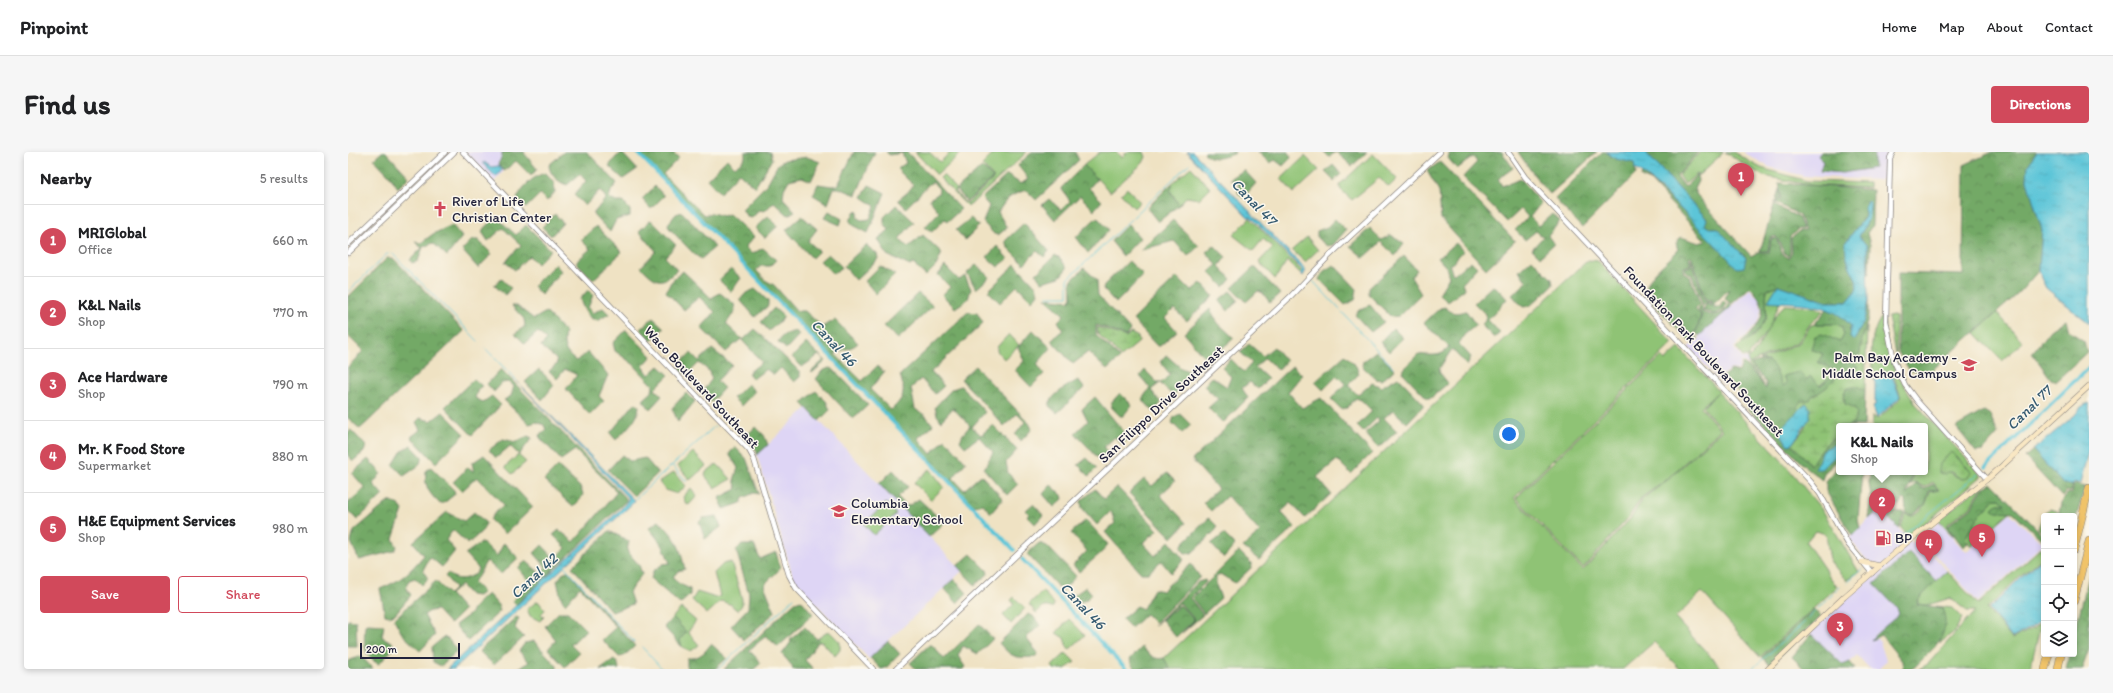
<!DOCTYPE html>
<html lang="en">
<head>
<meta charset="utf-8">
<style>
	:root { --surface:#fff; --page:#f6f6f6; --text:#202124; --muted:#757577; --line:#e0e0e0; --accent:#d1495b }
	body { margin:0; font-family:Itim,sans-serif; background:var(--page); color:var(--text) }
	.controls { position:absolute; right:12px; bottom:12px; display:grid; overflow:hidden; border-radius:4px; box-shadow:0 2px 6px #0003 }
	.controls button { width:36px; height:36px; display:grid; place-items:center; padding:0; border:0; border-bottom:1px solid var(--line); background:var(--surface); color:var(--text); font:20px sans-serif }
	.scale { position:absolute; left:12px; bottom:10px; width:100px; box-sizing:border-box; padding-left:4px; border:2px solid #22223b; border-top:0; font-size:11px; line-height:14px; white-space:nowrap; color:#22223b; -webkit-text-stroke:3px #fbf7ec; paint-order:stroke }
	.you { position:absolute; left:1161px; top:282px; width:14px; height:14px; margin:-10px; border:3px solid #fff; border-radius:50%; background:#1a73e8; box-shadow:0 0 0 6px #1a73e833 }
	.badge { display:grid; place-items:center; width:26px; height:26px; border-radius:50%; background:var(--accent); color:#fff; font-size:13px; font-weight:700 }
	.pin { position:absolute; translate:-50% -33px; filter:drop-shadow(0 1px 2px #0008) }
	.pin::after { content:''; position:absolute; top:21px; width:14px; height:12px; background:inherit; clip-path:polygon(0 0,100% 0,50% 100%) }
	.popup { position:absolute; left:1488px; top:271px; width:92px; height:52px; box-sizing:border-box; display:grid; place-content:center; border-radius:4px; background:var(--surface); filter:drop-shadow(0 1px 3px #0005); font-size:13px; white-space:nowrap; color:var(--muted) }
	.popup b { font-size:15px; color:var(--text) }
	.popup::after { content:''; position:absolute; left:50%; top:100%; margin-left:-8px; border:8px solid transparent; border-top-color:var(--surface) }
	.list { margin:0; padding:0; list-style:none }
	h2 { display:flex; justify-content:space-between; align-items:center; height:52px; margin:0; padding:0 16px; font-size:17px }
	h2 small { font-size:13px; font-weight:400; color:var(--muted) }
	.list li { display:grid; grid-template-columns:26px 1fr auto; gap:12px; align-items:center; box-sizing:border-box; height:72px; padding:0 16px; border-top:1px solid var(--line) }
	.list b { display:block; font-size:15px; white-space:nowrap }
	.list p { margin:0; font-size:13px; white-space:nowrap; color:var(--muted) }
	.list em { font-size:13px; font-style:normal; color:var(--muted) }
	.actions { display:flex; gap:8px; padding:12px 16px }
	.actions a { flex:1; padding:9px 0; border:1px solid var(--accent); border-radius:4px; text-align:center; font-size:14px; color:var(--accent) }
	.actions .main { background:var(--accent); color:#fff }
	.icon { flex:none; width:22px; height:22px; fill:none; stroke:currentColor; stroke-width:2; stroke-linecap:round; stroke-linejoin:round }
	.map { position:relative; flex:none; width:1741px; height:517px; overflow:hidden; border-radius:4px }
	header { display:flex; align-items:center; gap:24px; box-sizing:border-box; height:56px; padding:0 20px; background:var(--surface); border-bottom:1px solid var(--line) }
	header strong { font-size:19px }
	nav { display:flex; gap:22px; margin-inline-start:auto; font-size:14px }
	.intro { display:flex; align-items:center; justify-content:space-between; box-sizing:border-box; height:96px; padding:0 24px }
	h1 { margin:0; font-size:28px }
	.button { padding:10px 18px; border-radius:4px; background:var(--accent); color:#fff; font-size:14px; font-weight:700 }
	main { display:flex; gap:24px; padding:0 24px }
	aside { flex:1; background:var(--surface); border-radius:4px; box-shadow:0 2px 6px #0003 }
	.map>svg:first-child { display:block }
	.built { fill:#ded5f5 }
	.grass { fill:#8fc374; stroke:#587258; fill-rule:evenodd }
	.forest { fill:url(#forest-crowns); stroke:#4a6650 }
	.wetland { fill:url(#wetland-marsh); stroke:#587258 }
	.water { fill:url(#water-ripples); stroke:#3f748a }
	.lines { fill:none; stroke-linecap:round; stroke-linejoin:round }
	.stream { stroke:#5cc5d8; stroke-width:1 }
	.canal { stroke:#5cc5d8; stroke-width:3.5 }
	.tertiary-casing { stroke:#88827f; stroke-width:6 }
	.secondary-casing { stroke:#88827f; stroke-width:6 }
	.motorway-casing { stroke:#88827f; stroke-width:8 }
	.tertiary { stroke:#fff; stroke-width:4.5 }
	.secondary { stroke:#f9e7c3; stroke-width:5 }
	.motorway { stroke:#f0c369; stroke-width:7 }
	.labels { text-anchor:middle; stroke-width:3; stroke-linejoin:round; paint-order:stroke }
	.poi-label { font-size:14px; fill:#22223b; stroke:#fbf7ec; text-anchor:start }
	.street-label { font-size:14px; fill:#22223b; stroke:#fbf7ec }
	.water-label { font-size:15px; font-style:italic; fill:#365b72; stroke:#fbf7ec }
</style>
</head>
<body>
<header>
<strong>Pinpoint</strong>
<nav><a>Home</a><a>Map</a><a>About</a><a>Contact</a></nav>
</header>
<div class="intro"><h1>Find us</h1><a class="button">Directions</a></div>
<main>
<aside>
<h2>Nearby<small>5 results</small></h2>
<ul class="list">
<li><span class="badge">1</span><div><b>MRIGlobal</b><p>Office</p></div><em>660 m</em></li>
<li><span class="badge">2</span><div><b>K&amp;L Nails</b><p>Shop</p></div><em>770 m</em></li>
<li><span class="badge">3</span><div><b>Ace Hardware</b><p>Shop</p></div><em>790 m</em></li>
<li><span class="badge">4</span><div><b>Mr. K Food Store</b><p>Supermarket</p></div><em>880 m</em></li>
<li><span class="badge">5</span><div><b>H&amp;E Equipment Services</b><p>Shop</p></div><em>980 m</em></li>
</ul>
<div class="actions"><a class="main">Save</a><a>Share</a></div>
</aside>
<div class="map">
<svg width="1741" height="517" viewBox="0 0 1741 517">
	<defs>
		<pattern id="forest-crowns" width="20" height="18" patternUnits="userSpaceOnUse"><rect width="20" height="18" fill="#73a966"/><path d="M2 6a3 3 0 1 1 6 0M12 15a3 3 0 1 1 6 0" fill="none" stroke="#5e8955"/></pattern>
		<pattern id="wetland-marsh" width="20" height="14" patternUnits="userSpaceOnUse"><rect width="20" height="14" fill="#8fc374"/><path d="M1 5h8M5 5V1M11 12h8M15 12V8" fill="none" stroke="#7ba765"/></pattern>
		<pattern id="water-ripples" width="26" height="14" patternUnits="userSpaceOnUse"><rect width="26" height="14" fill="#5cc5d8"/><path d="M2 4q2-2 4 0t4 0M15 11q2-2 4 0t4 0" fill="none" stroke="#50a9ba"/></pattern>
	</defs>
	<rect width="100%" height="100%" fill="#fbf7ec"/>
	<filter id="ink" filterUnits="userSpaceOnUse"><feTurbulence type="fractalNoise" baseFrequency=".025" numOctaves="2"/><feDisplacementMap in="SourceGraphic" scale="8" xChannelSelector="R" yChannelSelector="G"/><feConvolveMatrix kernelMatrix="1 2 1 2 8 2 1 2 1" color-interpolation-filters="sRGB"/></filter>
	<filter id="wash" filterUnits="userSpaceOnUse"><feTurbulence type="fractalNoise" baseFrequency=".012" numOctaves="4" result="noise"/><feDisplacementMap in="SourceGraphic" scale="16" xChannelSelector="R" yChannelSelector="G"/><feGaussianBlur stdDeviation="0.9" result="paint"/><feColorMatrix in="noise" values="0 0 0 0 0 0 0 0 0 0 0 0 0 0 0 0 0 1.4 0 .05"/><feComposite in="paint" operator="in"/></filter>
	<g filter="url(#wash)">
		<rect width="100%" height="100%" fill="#efe2c3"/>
		<!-- built -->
		<g class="built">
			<polygon points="118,0 154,0 154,5 150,12 156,19 146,30"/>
			<polygon points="1395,0 1542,0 1538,17 1538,25 1535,27 1530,28 1456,24 1421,15"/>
			<polygon points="1402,137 1411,147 1413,156 1412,164 1408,173 1386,196 1394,206 1399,207 1401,214 1393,209 1390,218 1383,217 1372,224 1377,231 1376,234 1340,195 1351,188 1351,184"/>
			<polygon points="459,256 614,419 521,507 452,435 445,425 409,303"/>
			<polygon points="1532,357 1564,391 1571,387 1599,419 1588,429 1561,400 1527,432 1549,456 1551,462 1535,478 1527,482 1526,488 1528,486 1532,490 1538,508 1531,517 1522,517 1509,503 1502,510 1495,513 1460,479 1529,421 1501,386"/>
			<polygon points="1662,361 1695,392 1630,450 1572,386 1591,370 1614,396 1619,399"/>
		</g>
		<!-- grass -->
		<g class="grass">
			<polygon points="567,0 581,0 592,10 603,0 614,0 589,23"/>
			<polygon points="647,0 679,0 620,55 592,26 595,23 608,36 607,40 619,52 646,26 634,13"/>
			<polygon points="752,0 768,0 774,5 779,0 796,0 798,5 795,11 762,40 736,13"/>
			<polygon points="1352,0 1376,0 1351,23 1349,22 1337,32 1331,23"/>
			<polygon points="1377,0 1385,0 1413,16 1459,29 1521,31 1521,36 1462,33 1415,24"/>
			<polygon points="1025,2 1049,27 1041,35 1031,26 1004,48 993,38 991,33"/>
			<polygon points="957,4 971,18 946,41 933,27"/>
			<polygon points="843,15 862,36 851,47 838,45 831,53 822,38 825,33 822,33"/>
			<polygon points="779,36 792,50 786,56 773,42"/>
			<polygon points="902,66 954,119 952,121 939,109 927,127 911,110 925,95 915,87 905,99 885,83"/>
			<polygon points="959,85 970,98 957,110 944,98"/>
			<polygon points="1240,108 1250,109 1325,191 1166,346 1235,418 1283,366 1294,347 1317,330 1374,278 1355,255 1370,240 1436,311 1475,359 1511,420 1498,428 1482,409 1478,382 1467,379 1458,390 1489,435 1412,505 1354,440 1327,466 1374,517 1332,517 1306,490 1275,517 822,517 816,506"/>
			<path d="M1430 133 1420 149 1432 150 1421 176 1400 205H1395L1388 196C1391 193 1394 192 1398 190 1405 186 1415 174 1418 166 1419 162 1417 146 1419 138Z"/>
			<path d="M1437 153 1467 155 1475 159 1462 172 1450 190 1402 211 1416 233 1401 214 1399 207C1412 201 1423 163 1437 153Z"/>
			<polygon points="1649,161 1675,190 1654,209 1627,181"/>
			<polygon points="1474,172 1489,172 1494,175 1496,183 1492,190 1463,197 1475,202 1470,210 1485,218 1483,224 1471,234 1462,224 1459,228 1435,225 1439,231 1435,234 1420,209 1412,208 1451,191 1463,173"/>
			<polygon points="661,182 671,193 656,207 649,199 649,195"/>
			<polygon points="1331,196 1371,239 1353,255 1372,278 1317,329 1293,346 1281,365 1235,416 1168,346 1313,205 1317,209"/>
			<path d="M1548 219 1567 251 1634 324 1561 385 1553 376 1557 362 1563 364C1577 357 1577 354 1582 340L1591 338 1585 330 1576 335 1567 330 1562 334 1565 325 1562 320H1577V274H1524V264L1530 267 1553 246 1545 222ZM1603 300 1620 316 1617 327C1609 327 1597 318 1592 312Z"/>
			<polygon points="345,300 358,314 342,328 330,314"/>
			<polygon points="170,303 178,310 164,322 157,315"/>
			<polygon points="369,312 383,327 367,336 357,324 358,320"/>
			<polygon points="582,317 596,335 583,348 566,331"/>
			<polygon points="326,320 338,334 329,342 317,338 311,330"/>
			<polygon points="1638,330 1639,331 1634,335 1622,355 1598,373 1605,384 1590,368"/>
			<polygon points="343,336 349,344 341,353 338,352 335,345"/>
			<polygon points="1648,346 1652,346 1658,352 1650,352 1645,357 1662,360 1623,394 1616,386 1631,364"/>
			<polygon points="538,351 548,362 526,383 516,372"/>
			<path d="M1696 393V405L1673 423 1639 457 1664 487 1686 476 1691 471 1693 472 1682 517H1571L1580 512 1627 459H1619L1602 446 1580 453 1569 452C1573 440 1589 428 1599 419L1630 452Z"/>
			<polygon points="383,410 394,447 394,453 390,458 386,456 384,453 373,449 359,462 344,448 349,440 368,446 372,444 366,421 375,412"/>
			<polygon points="695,439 706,452 705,455 703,456 696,454 688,461 681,452"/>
			<polygon points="666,445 677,456 663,472 655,463 666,452 663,448"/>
			<polygon points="190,449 197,458 193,462 196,465 192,469 182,464 179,457"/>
			<polygon points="1588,454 1604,456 1614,466 1607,479 1592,491 1596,473 1594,456"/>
			<polygon points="333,456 348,469 340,480 351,493 343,499 334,495 332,488 338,480 325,465"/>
			<polygon points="721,467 737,483 722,497 719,495 716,486 708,481"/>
			<polygon points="481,479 492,490 492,498 487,504 474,490 470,490 469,487"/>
			<polygon points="718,501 727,510 717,517 706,517 704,514"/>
		</g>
		<!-- forest -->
		<g class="forest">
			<polygon points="34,0 38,0 61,25 50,36 41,23 26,7"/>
			<polygon points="154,0 177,0 176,1 189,17 183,24 168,9 156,19 150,12 154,5"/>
			<path d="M216 0H239L269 31 263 39 261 46 268 50H275L282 58V64L268 68 262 80 245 62 258 46 252 38 237 54 226 43 238 29 232 22 219 33C211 31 201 22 201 13Z"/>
			<path d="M290 0H325L331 6 315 22 356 63 364 61 375 64 381 62 406 85 397 95 404 102 415 96 428 108 422 114H413L408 118 417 128 426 133 449 159H457L474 175 487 168 510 191C504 197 494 197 487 202L514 229 529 214 536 220 522 237 543 258C556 246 558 241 552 223L620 160 629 161 635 171 583 220 596 234 587 242 573 227 563 236 567 257 578 264 585 273 570 286 583 302 597 287 618 310 605 326 616 338 633 323 655 347 643 361 635 352 625 354Z"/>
			<polygon points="397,0 422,0 424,7 407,35 391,21 372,41 359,27 379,7 387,15 397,6"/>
			<polygon points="506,0 527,0 508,43 491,36 486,36 480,52 465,43 470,32 484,34 490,33"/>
			<polygon points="538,0 559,0 613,57 600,69 597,67 584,80 577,75 591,60 581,47 590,42 591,37 585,30 581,32 558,56 550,48 560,40 565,33 549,17 558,11 554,1 541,3"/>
			<path d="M684 0H727L731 8 688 48 678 38C661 44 660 45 650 60L659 76 650 83 646 82 635 70 641 54 634 46 659 23 673 32 680 27 670 13Z"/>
			<path d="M857 0H887L886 2C875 5 865 10 856 1Z"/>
			<polygon points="910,0 941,0 943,6 935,14 927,8 922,11"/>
			<polygon points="976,0 1019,0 1004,14 988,0 981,5"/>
			<path d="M1102 0H1154L1165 16 1150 27 1154 34 1173 27C1181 35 1185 44 1193 51L1182 65 1191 74 1204 62 1212 69 1200 84 1206 92 1192 105 1184 97 1195 85 1188 79 1177 88 1167 78 1180 65 1173 57 1159 70 1115 25 1129 10 1125 5 1109 17 1100 6Z"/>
			<polygon points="1170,0 1249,0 1202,42 1186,23"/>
			<polygon points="1254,0 1258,0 1268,7 1286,11 1288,22 1234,76 1207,47"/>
			<path d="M1297 0H1350L1329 24 1337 35 1349 23 1350 29 1346 37 1350 45 1403 104 1410 100H1421L1423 87 1428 86 1435 103 1440 106 1444 100 1443 86 1451 79H1457L1451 63 1428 51 1433 45 1431 31 1525 38 1524 74 1519 81 1522 93 1521 122 1519 94 1511 84C1519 73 1522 65 1522 51L1517 54V65L1497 91C1498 97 1498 105 1500 110 1507 130 1517 130 1499 150H1479L1430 133 1419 138C1417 147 1419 156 1418 164 1417 173 1401 190 1393 191 1412 172 1425 158 1402 135L1384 152 1377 147 1381 137 1366 152V155H1372L1375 149 1378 151 1374 159 1366 162 1355 159 1358 152 1363 154 1364 150 1357 147 1344 105 1341 104 1342 113 1336 115 1335 120 1342 124 1352 152 1347 157 1353 163 1349 177 1346 182 1350 187 1342 190 1298 144C1295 124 1320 111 1330 98L1328 91 1333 85 1351 91 1358 89 1302 29 1293 25 1294 21 1353 76H1361L1356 72 1359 67Z"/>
			<polygon points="1473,0 1526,0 1526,16 1494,21 1472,19 1475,9 1470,4"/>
			<polygon points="1644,0 1689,0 1680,13 1679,28 1694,78 1691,118 1671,141 1583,219 1562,219 1550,200 1550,121 1615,123 1616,13"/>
			<polygon points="274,1 288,16 288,18 275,27 261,14 268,5"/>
			<polygon points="459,5 472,10 463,29 454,25 441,28 436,37 435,46 447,59 440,63 426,50 417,59 411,58 404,66 399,65 394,57 419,32 430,12 437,8"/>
			<polygon points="1092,10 1167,89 1138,117 1093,67 1091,39 1079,19"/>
			<polygon points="736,13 749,27 741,36 754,49 746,58 732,44 707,68 694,53 701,47 713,58 722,49 713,36"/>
			<polygon points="985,13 993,22 986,29 977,20"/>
			<polygon points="634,15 645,26 619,50 608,38"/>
			<polygon points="896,18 908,31 895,46 890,41 891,32 882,27"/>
			<path d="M197 21 206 31 207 40 199 49 192 42 178 56 169 47C173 36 185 24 197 21Z"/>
			<polygon points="521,33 537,41 520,81 505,73 502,69 507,59 510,60 509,65 513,68 522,67 527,54 514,45"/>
			<polygon points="822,33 825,33 822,39 831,53 810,70 799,56"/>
			<polygon points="307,34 316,44 303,57 294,47"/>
			<polygon points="1431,37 1432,44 1427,52 1431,56 1450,65 1455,77 1450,77 1442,85 1442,100 1440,104 1437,102 1428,84 1422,86 1420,99 1412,99"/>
			<polygon points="548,53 566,70 551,87 560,95 575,83 594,101 588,114 578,124 565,112 562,114 539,103 530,87 541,78 536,71 536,65"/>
			<polygon points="481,59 494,67 492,73 476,66"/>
			<polygon points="334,60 367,95 353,107 346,102 321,76 320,72 328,62"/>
			<polygon points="207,62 215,71 203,84 194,75"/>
			<polygon points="420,64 430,74 417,86 407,76"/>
			<polygon points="454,64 469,77 460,89 471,99 464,106 438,78"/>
			<polygon points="148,65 168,83 178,73 203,98 189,112 181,104 167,118 157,110 173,93 155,76 140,89 134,80 136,76"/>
			<polygon points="749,65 761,78 740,101 728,85"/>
			<polygon points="623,66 631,74 617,88 608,78"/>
			<polygon points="987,67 998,78 985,93 979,94 969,86 969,79 979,75"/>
			<path d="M303 68 328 93 317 105 329 118C313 134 308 130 293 115L308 99 291 79Z"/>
			<polygon points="825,68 851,94 840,104 826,89 792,98"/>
			<polygon points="676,71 701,99 696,105 689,99 676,112 660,96 657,89"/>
			<polygon points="780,72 792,86 775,104 763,89"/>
			<polygon points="104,73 114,85 99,104 85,91 75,95 70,109 64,111 62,108 74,96 67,90 73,91 85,82"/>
			<polygon points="248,74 274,100 245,128 228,110 242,97 233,88"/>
			<polygon points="1022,76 1033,88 1043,83 1056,92 1047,104 1033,90 1016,106 1002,94"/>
			<polygon points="124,88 130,88 144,102 130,116 114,98"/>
			<polygon points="1108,91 1115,99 1102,114 1104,121 1106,122 1123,109 1129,115 1114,132 1117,137 1100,150 1091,142 1101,125 1098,115 1090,106"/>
			<polygon points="518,93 529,102 530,107 508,128 496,114"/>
			<polygon points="866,93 878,105 871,114 883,127 876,135 861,120 869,113 858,100"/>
			<polygon points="649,94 660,107 650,115 639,105"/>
			<polygon points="480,102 494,115 485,122 472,109"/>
			<polygon points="707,103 712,106 719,116 712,125 694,130 688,122"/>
			<polygon points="1056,104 1069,118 1063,125 1073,142 1051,164 1043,165 1021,143 1021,136"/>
			<polygon points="39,106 46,107 116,179 12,277 0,266 0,215 15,199 0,184 0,145"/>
			<path d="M1343 106 1356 148 1363 151H1357L1354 155V160C1363 165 1379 164 1380 151L1384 154 1351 184 1348 181 1354 163 1349 157 1354 152 1344 123 1337 119V116L1343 114Z"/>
			<polygon points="1184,107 1204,127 1205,133 1182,154 1175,155 1164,143 1179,130 1171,119"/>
			<polygon points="781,109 795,123 768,151 755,137 756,133"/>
			<polygon points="207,112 213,119 193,143 185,134"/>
			<polygon points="667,112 688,134 690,141 684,149 669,134 652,151 640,139"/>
			<polygon points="628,113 642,125 628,137 619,121"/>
			<polygon points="986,113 1009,137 1007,148 997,153 971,127 977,118"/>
			<polygon points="532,114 547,123 528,142 517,129"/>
			<polygon points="597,114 611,128 617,124 623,137 620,147 607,156 594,143 602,135 590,123"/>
			<polygon points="736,116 749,128 750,143 782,178 778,184 748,173 748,183 772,206 759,218 740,200 725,212 703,188 715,178 710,169 716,163 697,146 721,149 724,145 723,129"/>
			<polygon points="905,116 908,116 932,142 922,151 915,141 910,139 898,150 884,136"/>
			<polygon points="383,117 393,126 383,140 371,128"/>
			<polygon points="335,119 363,146 372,141 386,152 387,159 378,172 395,188 407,177 452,220 452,225 446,230 433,216 426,223 418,217 405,227 400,221 414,210 393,187 378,200 353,176 367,160 351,145 336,158 318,140 323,130"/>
			<polygon points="829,125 843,139 853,131 865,144 839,169 826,157 817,166 829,179 812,194 809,194 785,168"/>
			<polygon points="154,127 163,136 157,143 146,133"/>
			<polygon points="1144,134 1149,136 1159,147 1140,168 1152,181 1146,186 1133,173 1137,169 1138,163 1126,151"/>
			<polygon points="407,137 420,149 420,154 407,165 392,148 398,141"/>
			<path d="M240 138 245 143 240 156 245 161 255 156 261 162 249 169C239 167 235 156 232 147Z"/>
			<polygon points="882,139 890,148 880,159 871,148"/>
			<polygon points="570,141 585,154 550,187 536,174"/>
			<path d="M1520 148V167L1514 187 1512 202 1503 208 1511 214 1488 224 1484 231 1472 241 1464 244 1463 248 1449 255 1452 258 1431 279 1440 293 1444 292 1463 313C1472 297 1478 292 1491 282V307L1476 321 1474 328 1456 314 1401 257 1396 244 1374 225 1383 218 1391 220 1394 211 1402 217 1418 237V231L1403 212C1427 203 1425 216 1435 234L1439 231 1435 224 1452 220 1459 228 1462 224 1472 234 1483 224 1485 218 1470 210 1475 202 1463 197 1467 184 1474 182 1492 190 1496 183 1494 175 1489 172H1466L1479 157 1494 163 1503 174 1501 179 1516 169Z"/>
			<polygon points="1022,153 1036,170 1023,180 1007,163 1011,158"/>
			<path d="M164 154H169L186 167 198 160 217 180C214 194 217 201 228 209L240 200 260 223 251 244 256 249 242 263 218 237 229 223 217 217 209 227 201 219 209 212 208 207 193 195 198 188 190 180 177 192 167 182 177 174 176 167Z"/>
			<path d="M1097 155C1104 162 1108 162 1118 159L1128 173 1116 183 1111 192 1123 205 1119 214 1104 197 1091 217 1092 221 1100 231 1083 246H1079L1055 221 1056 217 1070 202C1081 203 1094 206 1101 195L1076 171 1092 156Z"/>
			<polygon points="426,156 436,165 421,179 413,170"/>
			<polygon points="862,157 870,171 886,186 861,208 852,200 836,181"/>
			<polygon points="305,166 316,176 303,189 292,177"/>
			<polygon points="1718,167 1721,179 1736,189 1739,200 1708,229 1703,227 1684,201 1702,178"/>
			<polygon points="1045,176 1055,186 1041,200 1032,190"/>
			<polygon points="278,178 304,204 295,214 301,223 311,214 321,223 307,237 314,244 302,257 295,248 304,240 305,233 285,212 267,199 265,191"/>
			<polygon points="685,178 703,196 689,212 696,222 683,235 667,218 676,209 670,195"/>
			<path d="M448 179 451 183 438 197 430 190C434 182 440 181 448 179Z"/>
			<polygon points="458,191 478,209 464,221 463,220 476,208 471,203 454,215 444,205"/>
			<polygon points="901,192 915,204 926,195 938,209 930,218 917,206 907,215 920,227 910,237 902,230 894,236 900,246 876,270 873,269 860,256 870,247 856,234 864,225 879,235 883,225 874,216 883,207 896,220 904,211 892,200"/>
			<polygon points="364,197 384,213 369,229 376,236 363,250 354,240 364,227 360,218 351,211 342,220 335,221 332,216 332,211 343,201 351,209"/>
			<polygon points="1028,199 1047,218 1033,228 1028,227 1014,214 1015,209"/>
			<polygon points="818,203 833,216 845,221 825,244 812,231 803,238 813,251 806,260 794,247 802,236 792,224 797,218 809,230 814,230 822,222 812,210"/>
			<polygon points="997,203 1008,214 1011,222 1000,233 1010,243 1024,231 1033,235 1050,225 1075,251 1075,254 1059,271 1045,258 1036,266 1049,279 1034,293 1029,295 1017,281 1031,269 1029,266 1015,280 1009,274 1024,259 1013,248 1008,246 999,256 993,257 983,247 997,232 989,224 975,238 967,230"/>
			<polygon points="627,214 681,271 684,277 673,289 667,283 677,270 669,262 656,274 613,227"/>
			<polygon points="945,214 954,223 940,240 954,256 973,246 1024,301 1003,322 989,308 969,325 983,342 957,366 943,351 933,360 947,375 911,408 895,395 912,380 879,344 863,359 855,351 870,337 844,308 942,216"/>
			<polygon points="481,216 485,217 520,253 505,267 468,227 474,219"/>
			<polygon points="153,217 279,348 168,453 164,449 182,430 170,416 178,409 192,421 198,415 186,401 194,393 207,407 218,396 205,383 211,378 226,390 269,340 227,298 213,308 192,286 191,283 198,278 196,273 189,270 181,272 156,248 163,244 166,234 161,230 154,231 146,240 139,232"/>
			<polygon points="191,217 206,233 194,248 177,230"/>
			<polygon points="126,227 134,234 130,237 127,246 135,250 144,244 153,253 124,283 97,255"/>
			<path d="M730 228 736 236 709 261 701 254C702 243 721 233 730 228Z"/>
			<polygon points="399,232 407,239 393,254 385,246"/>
			<polygon points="613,234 637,260 624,275 633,283 645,273 669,298 658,310 660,321 670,332 659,343 636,317 645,300 631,285 617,295 612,289 615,282 622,274 605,256 593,269 589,263 587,255 604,237"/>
			<polygon points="1507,234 1514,235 1517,239 1516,274 1500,274 1506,271 1505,255 1497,252 1495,245 1498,237"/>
			<polygon points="468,239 478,249 482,258 471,269 454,251"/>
			<polygon points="338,241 347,249 330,270 324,256"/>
			<polygon points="772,241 784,253 775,264 772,264 764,256 763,251"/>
			<polygon points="747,245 781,286 774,293 767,285 756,295 764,303 756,309 751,307 727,281 740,269 734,257"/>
			<path d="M287 251 291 254C291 267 276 279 268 288L262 281Z"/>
			<polygon points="1636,259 1642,263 1650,282 1635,299 1628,300 1608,275"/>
			<polygon points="95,260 117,282 88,311 63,285 72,278 68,270 72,266 83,269"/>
			<polygon points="832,262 843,273 834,281 824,271 826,265"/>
			<polygon points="407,275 416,283 420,293 409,303 409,299 401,290 399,283"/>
			<polygon points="3,278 18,294 16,300 5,309 0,304 0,280"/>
			<polygon points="180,284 184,286 171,303 162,294 148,306 141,298 155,287 168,290"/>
			<polygon points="63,293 75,306 70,314 56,324 45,313 53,300"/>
			<polygon points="387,295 398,306 411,342 406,341 395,346 393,351 376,357 371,346 389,337 386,328 390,316 381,302"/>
			<polygon points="1685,298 1715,332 1725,332 1723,340 1719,339 1714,345 1677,305"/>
			<polygon points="136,303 185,355 157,382 142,368 148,359 156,353 129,325 114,339 105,330 120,315 126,320 124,311"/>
			<polygon points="274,303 282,309 297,306 310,321 286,344 260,318"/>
			<polygon points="739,306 749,316 741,324 730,313"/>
			<polygon points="20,307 33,321 25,332 35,343 9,368 0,358 0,351 17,336 4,321"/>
			<polygon points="210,314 232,335 235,342 232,348 225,355 196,328"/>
			<polygon points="1491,314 1491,320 1514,320 1510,368 1512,376 1504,384 1478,339 1478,329"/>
			<path d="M83 315 106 338 107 342 96 351 92 352C81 341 76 335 78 319Z"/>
			<polygon points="545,318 560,335 550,345 558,354 562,353 571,347 596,371 581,385 531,332"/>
			<path d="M1522 320H1560L1564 325 1558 343 1568 331 1576 337 1585 332 1590 338 1581 339 1577 353 1563 363 1558 361 1557 348 1555 347 1551 353C1541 349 1532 350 1523 344L1521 331Z"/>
			<polygon points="819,321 827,329 812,343 838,371 824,386 781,341 796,327 804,334"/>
			<polygon points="1644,331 1696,384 1696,390 1665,360 1648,359 1645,356 1650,352 1657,352 1652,346 1648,346 1631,364 1617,386 1620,391 1615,395 1599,374 1623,356 1635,336"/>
			<polygon points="1726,332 1737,335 1726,373 1726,364 1710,364 1714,348 1720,341 1724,342"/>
			<polygon points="703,333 714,343 715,347 706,355 695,342"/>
			<polygon points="769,335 810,378 795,391 807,404 821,389 836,408 823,421 813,409 800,421 793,421 757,380 767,371 763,359 749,373 734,356 733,349 747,337 756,347"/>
			<polygon points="1523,348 1540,360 1556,360 1551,377 1532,357 1521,367"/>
			<polygon points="41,349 51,353 55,358 45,387 49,395 46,399 11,408 3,390 6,379"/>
			<polygon points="685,352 695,363 687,372 679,364 681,362 678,358"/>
			<path d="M99 360 116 369 126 360 138 371 135 378 120 392 105 378 98 388 107 399 94 415 82 405 75 418 80 427 74 433 67 426 61 428 58 436 63 443 47 462 41 464 37 463 32 437C54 428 61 421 76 403L65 390Z"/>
			<polygon points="369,364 373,375 357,387 351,370 355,366"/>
			<polygon points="861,366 869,374 868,378 844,401 837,401 833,396 835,391"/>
			<polygon points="738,368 760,392 754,400 731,420 725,413 739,399 723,381"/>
			<path d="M311 369C330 387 331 393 337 417L330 419 325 425 330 431 342 437V443L332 452 303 427 305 419 315 412 322 411 315 394 301 376Z"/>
			<polygon points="261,379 281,389 279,399 291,413 294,422 281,440 285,452 264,460 224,415"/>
			<polygon points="876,382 887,393 876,406 863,392"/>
			<path d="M134 390 149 404 156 391 170 406 153 422 139 409C133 416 133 423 125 430L135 440 130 444 122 443 113 433 102 442 116 458 102 472 89 458 82 459 76 463 87 483 72 499 54 482 46 467 88 429 101 442 107 436 97 424 100 421C109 430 118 427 128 422L130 416 117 402Z"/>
			<polygon points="691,391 699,394 728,424 714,439 679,402"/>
			<polygon points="394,393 406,393 412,407 428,400 432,417 416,433 427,460 396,488 383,474 400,456 401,442 388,398"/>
			<polygon points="891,399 903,411 903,416 887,431 872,422 868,425 868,433 873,446 856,462 844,446"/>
			<path d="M1561 400 1588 429 1570 448 1569 452 1594 456C1606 485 1581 499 1565 517H1555L1554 509 1533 483 1523 488C1530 479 1543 470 1551 462L1549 456 1526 432Z"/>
			<polygon points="623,402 639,418 640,422 627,433 609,414"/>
			<polygon points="843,412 852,425 807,471 798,462 783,476 774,467 789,454 794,458 806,437 814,439"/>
			<path d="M220 419 287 494 276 504 271 505 254 488 268 475 232 435 217 452C212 447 211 436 209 429L216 420Z"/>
			<polygon points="1741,424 1741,497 1734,517 1718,517 1721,502 1726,502 1726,482"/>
			<polygon points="606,427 619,441 609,451 596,436"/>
			<polygon points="857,428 858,430 842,446 855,463 834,481 847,468 832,451 806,474 850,430"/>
			<polygon points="738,435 744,442 738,448 725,453 721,447"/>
			<polygon points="140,442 150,453 152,459 120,489 107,473 122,462 131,449"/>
			<polygon points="453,448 465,462 430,495 418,484 401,498 413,511 406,517 376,517 447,450"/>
			<polygon points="832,453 846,468 828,485 814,468"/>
			<polygon points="1466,457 1473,465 1422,513 1414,505"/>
			<polygon points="211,460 220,460 238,478 223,493 231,501 217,515 200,497 208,488 197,474"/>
			<path d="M680 462 685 464 692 473 678 486 690 501 687 505C667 506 664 506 651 491Z"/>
			<polygon points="168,465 171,466 167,476 176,485 146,513 131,499"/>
			<polygon points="325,465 338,480 332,488 334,495 316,475"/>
			<polygon points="0,468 8,469 9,494 0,494"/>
			<path d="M19 472 36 473 34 485 44 490 46 496 31 512C14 505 16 488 17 473Z"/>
			<polygon points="631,472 645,487 630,502 615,494 610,504 617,515 615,517 568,517 562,511 581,493 584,493 596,507"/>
			<polygon points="457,475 471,489 457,508 465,517 444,517 445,515 434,502 443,490 442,488"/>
			<polygon points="1463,482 1495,513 1502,510 1507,517 1456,517 1444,505"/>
			<polygon points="96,485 101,488 109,499 93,514 85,510 84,495"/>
			<polygon points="186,489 209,514 209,517 169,517 181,510 171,499 177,491"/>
			<polygon points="540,489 552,502 539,515 533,517 522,506"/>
			<path d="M363 492 379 506 367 517H339V506C351 507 356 501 363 492Z"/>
			<path d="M794 495C800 501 806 509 816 506L822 517H787L783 512 782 507Z"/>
			<polygon points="13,504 25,517 0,517 0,509"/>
			<polygon points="266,507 270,512 271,517 252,517"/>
		</g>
		<!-- wetland -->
		<g class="wetland">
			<polygon points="1545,164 1548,165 1548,200 1551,216 1548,208 1540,165"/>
			<path d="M1533 166H1536L1539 192 1548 219 1545 222 1538 219 1531 221 1526 228C1522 209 1521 183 1533 166Z"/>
			<polygon points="749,175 778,185 783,181 790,185 791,190 773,205 750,182"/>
			<path d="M1519 175 1517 239C1511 233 1506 234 1498 237L1495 245 1497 252 1505 255 1509 261 1506 271 1500 274H1491V282C1477 292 1472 297 1463 313L1444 292 1457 276 1458 252 1452 258 1449 255 1453 249 1462 248 1464 244C1481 237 1483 229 1495 218H1504L1510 215 1503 208 1512 202 1514 187Z"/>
			<polygon points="1603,300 1623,319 1620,326 1613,327 1603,320 1599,320 1597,322 1591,321 1592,312"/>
			<polygon points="1702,357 1709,359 1709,364 1696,364 1696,382 1690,376 1697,360"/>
		</g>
		<!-- water -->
		<g class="water">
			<polygon points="839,0 845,0 958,118 955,124 953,122 955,118 903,65 900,65"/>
			<path d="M1258 0H1297L1359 67 1357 73 1361 76H1369L1398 106 1396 115 1389 116C1369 94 1349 74 1329 53 1316 41 1303 25 1287 17L1286 11 1268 7Z"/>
			<polygon points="1689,0 1741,0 1741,171 1698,136 1693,126 1691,118 1694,78 1679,28 1680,13"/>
			<polygon points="136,10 143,15 151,14 154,18 148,25 136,13"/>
			<path d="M1519 48 1522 51C1522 65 1519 73 1511 84L1519 94 1520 148 1516 169 1506 188 1502 186 1503 174C1483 149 1449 152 1420 149L1430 133 1479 150H1499C1517 130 1507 130 1500 110 1498 104 1498 97 1497 91L1517 65V54Z"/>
			<polygon points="1538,220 1544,224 1552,245 1529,266 1525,255 1527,253 1527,228 1532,223"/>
			<polygon points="168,228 287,349 106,517 99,517 273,357 281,347"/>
			<polygon points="1458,251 1462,256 1462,266 1444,292 1440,293 1431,279"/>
			<polygon points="1741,251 1741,296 1732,332 1726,330 1725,332 1715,332 1685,298 1727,263 1733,255"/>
			<polygon points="1491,290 1491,301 1473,317 1467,317 1475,298"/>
			<polygon points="1696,406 1696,445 1692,458 1696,461 1695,478 1694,472 1691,469 1686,474 1664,486 1641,457 1674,424"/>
		</g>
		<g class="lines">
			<!-- stream -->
			<g class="stream">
				<polyline points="965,129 1045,215"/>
				<polyline points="0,140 39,102 44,101 130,189"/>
				<polyline points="699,144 720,144 720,127 841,12"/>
				<polyline points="137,196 169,229"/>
				<polyline points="325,314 339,330"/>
				<polyline points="286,348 367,274"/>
				<polyline points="1555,383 1630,322"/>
				<polyline points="216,414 286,490"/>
				<polyline points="1499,430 1514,417"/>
				<polyline points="1459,467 1492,435"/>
				<polyline points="294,495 314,517"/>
				<polyline points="370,517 446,446"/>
				<polyline points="1404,517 1458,469"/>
			</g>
			<!-- canal -->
			<g class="canal">
				<polyline points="289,0 666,398"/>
				<polyline points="1638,315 1741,215"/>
				<polyline points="674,407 778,517"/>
			</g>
		</g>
	</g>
	<g filter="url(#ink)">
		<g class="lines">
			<defs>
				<g id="tertiary">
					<polyline points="115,0 401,298 406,307 441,423 448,436 525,517"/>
					<polyline points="1160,0 1177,25 1463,330 1472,342 1500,392 1524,421"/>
					<polyline points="1545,0 1542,6 1538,169 1546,209 1557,233 1569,249 1639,327"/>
					<polyline points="0,92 97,0"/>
					<polyline points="0,101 106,0"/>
					<polyline points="548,517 941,146 981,104 1092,0"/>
				</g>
				<g id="secondary">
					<polyline points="1514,410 1532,414"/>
					<polyline points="1420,517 1496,445 1557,392 1643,324 1741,234"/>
				</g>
				<g id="motorway">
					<polyline points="1726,398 1741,336"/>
					<polyline points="1726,449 1741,389"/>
					<polyline points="1697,517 1701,502"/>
					<polyline points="1710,517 1713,502"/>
				</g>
			</defs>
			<!-- tertiary casing -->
			<use href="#tertiary" class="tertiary-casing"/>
			<!-- secondary casing -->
			<use href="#secondary" class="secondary-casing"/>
			<!-- motorway casing -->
			<use href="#motorway" class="motorway-casing"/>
			<!-- tertiary -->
			<use href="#tertiary" class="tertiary"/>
			<!-- secondary -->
			<use href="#secondary" class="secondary"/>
			<!-- motorway -->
			<use href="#motorway" class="motorway"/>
		</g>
	</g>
	<!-- icons -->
	<defs>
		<symbol id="church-bare" viewBox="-9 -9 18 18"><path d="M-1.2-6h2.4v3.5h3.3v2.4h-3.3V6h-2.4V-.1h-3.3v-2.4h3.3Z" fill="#d1495b" stroke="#fbf7ec" stroke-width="2.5" paint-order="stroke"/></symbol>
		<symbol id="school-bare" viewBox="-9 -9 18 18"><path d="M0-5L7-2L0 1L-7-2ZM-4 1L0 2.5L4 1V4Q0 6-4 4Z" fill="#d1495b" stroke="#fbf7ec" stroke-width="2.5" paint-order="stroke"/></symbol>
		<symbol id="fuel-bare" viewBox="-9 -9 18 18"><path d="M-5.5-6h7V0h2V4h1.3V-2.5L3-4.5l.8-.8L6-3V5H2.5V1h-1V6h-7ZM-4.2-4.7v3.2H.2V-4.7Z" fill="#d1495b" stroke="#fbf7ec" stroke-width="2.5" paint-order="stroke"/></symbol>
	</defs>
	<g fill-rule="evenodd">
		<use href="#church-bare" x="81" y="46" width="22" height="22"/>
		<use href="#school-bare" x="1610" y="202" width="22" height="22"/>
		<use href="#school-bare" x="480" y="348" width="22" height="22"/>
		<use href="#fuel-bare" x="1524" y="375" width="22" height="22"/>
	</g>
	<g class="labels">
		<!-- poi labels -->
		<g class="poi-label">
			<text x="104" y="54">River of Life<tspan x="104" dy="16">Christian Center</tspan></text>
			<text x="1609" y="210" text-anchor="end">Palm Bay Academy -<tspan x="1609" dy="16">Middle School Campus</tspan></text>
			<text x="503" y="356">Columbia<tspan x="503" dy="16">Elementary School</tspan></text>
			<text x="1547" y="391">BP</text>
		</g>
		<!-- street labels -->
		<g class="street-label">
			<text transform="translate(1356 199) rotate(47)" y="5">Foundation Park Boulevard Southeast</text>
			<text transform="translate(354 235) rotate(47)" y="5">Waco Boulevard Southeast</text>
			<text transform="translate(813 252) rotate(-43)" y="5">San Filippo Drive Southeast</text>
		</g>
		<!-- water labels -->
		<g class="water-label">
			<text transform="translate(906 50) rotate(46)" y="5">Canal 47</text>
			<text transform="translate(486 191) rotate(47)" y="5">Canal 46</text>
			<text transform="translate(1681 256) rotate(-44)" y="5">Canal 77</text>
			<text transform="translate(186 424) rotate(-43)" y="5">Canal 42</text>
			<text transform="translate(735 454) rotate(47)" y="5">Canal 46</text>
		</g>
	</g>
</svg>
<div class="controls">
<button>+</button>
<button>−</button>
<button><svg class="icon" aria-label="locate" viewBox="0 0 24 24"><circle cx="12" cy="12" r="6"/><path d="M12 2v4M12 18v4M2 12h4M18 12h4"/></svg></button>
<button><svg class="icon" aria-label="layers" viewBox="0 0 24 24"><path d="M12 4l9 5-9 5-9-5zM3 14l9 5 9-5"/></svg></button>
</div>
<div class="scale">200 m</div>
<div class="you"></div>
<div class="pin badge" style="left:1393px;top:44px">1</div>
<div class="pin badge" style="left:1534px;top:369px">2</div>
<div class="popup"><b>K&amp;L Nails</b>Shop</div>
<div class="pin badge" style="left:1492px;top:494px">3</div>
<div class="pin badge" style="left:1581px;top:411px">4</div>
<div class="pin badge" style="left:1634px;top:405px">5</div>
</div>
</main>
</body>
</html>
